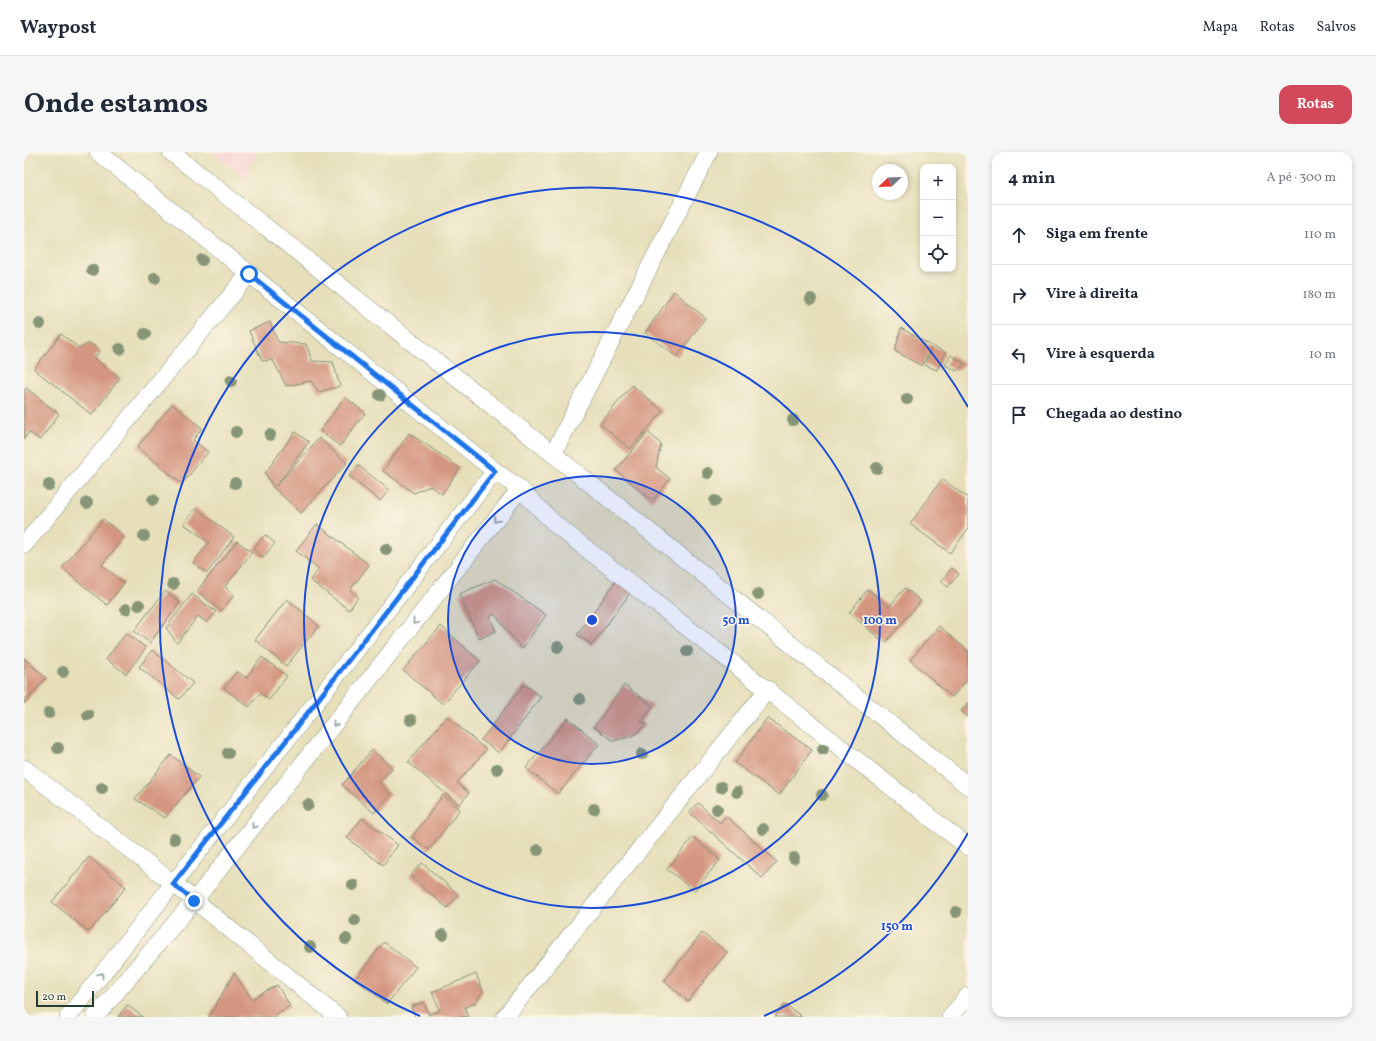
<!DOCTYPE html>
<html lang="pt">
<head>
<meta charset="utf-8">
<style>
	:root { --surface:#fff; --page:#f6f6f7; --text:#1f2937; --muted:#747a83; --line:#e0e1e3; --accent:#d1495b }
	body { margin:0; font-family:Vollkorn,serif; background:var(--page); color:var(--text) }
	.controls { position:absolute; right:12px; top:12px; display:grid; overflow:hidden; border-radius:8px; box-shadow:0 2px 6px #0003 }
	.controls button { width:36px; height:36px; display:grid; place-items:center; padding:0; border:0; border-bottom:1px solid var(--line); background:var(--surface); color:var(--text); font:20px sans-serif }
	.compass { position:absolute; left:848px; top:12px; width:36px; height:36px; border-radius:50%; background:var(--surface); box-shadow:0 2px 6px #0003; rotate:247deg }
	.scale { position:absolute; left:12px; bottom:10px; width:58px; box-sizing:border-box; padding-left:4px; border:2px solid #1f3d34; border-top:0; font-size:11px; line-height:14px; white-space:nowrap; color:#1f3d34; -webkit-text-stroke:3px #fcf5e5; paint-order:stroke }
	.stop { position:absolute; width:12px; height:12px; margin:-9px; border:3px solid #1a73e8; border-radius:50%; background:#fff }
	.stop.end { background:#1a73e8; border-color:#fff; box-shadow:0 1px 4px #0008 }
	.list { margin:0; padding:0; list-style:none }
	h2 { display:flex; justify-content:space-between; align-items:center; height:52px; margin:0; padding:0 16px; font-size:17px }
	h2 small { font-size:13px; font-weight:400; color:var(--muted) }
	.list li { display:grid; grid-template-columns:26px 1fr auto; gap:12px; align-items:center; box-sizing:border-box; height:60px; padding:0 16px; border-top:1px solid var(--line) }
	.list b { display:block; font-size:15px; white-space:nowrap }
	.list em { font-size:13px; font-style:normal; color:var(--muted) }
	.icon { flex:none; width:22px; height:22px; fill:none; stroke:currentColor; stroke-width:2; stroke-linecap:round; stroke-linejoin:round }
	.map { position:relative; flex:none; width:944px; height:865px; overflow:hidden; border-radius:12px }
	header { display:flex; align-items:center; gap:24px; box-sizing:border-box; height:56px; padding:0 20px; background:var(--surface); border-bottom:1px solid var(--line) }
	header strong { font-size:19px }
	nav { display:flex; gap:22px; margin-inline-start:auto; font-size:14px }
	.intro { display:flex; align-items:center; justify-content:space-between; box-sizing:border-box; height:96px; padding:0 24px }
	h1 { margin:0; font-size:28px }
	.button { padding:10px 18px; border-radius:12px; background:var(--accent); color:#fff; font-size:14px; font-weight:700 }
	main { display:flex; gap:24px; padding:0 24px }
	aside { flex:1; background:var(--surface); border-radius:12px; box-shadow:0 2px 6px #0003 }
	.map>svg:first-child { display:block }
	.built { fill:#f7cfd2 }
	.building { fill:#d49680 }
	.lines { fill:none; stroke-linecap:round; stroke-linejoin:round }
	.minor-casing { stroke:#828e77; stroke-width:18 }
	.minor { stroke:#fff; stroke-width:17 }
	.tree { fill:#879577 }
	.oneway { stroke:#8f9e9a }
	.route { stroke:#1a73e8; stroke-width:5 }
	.ring { fill:none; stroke:#1d4ed8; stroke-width:2 }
	.centre { fill:#1d4ed8; stroke:#fcf5e5; stroke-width:2 }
	.ring-label { font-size:12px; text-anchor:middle; font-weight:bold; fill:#1d4ed8; stroke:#fcf5e5; stroke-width:3.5; stroke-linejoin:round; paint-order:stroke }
</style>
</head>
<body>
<header>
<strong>Waypost</strong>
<nav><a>Mapa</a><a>Rotas</a><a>Salvos</a></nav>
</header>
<div class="intro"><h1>Onde estamos</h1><a class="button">Rotas</a></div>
<main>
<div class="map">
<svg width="944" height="865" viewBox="0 0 944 865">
	<rect width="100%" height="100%" fill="#fcf5e5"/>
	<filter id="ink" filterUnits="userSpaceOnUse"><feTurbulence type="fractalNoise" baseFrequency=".025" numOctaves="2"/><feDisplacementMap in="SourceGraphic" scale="8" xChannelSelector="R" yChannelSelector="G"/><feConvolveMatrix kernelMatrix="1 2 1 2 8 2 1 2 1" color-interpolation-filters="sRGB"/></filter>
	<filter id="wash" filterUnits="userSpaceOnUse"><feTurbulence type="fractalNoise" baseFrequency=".012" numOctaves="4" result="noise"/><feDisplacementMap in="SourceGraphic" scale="16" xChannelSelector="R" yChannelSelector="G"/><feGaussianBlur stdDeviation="0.9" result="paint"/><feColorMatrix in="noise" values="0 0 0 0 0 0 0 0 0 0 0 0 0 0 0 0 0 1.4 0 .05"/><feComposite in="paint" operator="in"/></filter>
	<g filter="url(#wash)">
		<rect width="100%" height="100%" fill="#e6dfba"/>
		<!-- built -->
		<polygon class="built" points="189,0 233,0 220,25"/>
		<g id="blocks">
			<!-- building -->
			<g class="building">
				<polygon points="650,139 681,166 653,205 621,181"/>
				<polygon points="246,170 254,190 282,192 288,209 309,210 316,234 295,240 287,229 262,234 249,208 238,209 225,179"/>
				<polygon points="877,176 908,194 921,200 913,218 901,213 907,196 898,214 871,199"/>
				<polygon points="37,182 55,196 66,191 76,199 70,206 96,226 68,263 10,217"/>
				<polygon points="927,203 941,212 933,219 921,213"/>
				<polygon points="608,233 639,259 606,297 576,272"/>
				<polygon points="2,236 35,262 16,288 5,280 0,287 0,239"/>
				<polygon points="321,245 341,261 316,294 296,279"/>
				<polygon points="148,252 178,276 169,288 184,300 158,332 113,295"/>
				<polygon points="271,280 285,290 252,334 295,286 323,311 277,361 250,336 241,321"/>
				<polygon points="624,280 637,292 632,315 646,327 628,349 592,318"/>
				<polygon points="385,281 436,316 418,342 406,334 390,341 359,319"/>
				<polygon points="334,313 365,338 356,349 325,324"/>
				<polygon points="918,327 944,346 944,377 926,401 886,372"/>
				<polygon points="172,356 210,385 183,421 169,411 185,390 160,372"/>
				<polygon points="79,367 100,385 78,413 100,431 83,453 38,416"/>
				<polygon points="293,372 345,413 326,438 334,445 325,458 286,428 295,417 272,399"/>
				<polygon points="241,383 251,391 239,406 229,397"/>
				<polygon points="213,389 228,400 201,435 210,443 197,459 173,439"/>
				<polygon points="928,416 935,422 924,435 917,429"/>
				<polygon points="594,426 609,437 568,493 553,483"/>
				<polygon points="471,427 522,463 498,497 470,462 466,465 472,479 455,487 435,442"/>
				<polygon points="881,436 897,449 861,491 825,461 844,437 865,455"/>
				<polygon points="141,439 156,450 126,491 110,479"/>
				<polygon points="168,442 192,460 183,471 174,464 153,491 142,476"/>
				<polygon points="263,447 295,474 262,514 231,488"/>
				<polygon points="417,474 456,509 419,552 379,518"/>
				<polygon points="915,474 944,499 944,527 928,545 886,508"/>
				<polygon points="102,481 122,496 102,522 82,507"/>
				<polygon points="128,498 169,531 155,547 115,515"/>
				<polygon points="238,505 263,524 245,548 236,541 225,555 200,536 213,519 222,526"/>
				<polygon points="0,506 22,526 0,552"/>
				<polygon points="500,532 517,545 475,601 457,588"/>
				<polygon points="600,533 629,554 617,570 623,572 614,580 606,585 589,589 570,575"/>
				<polygon points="944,550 944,565 937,559"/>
				<polygon points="423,564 462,598 433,631 445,641 435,653 384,610"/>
				<polygon points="544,566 575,592 534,642 502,616"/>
				<polygon points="743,566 788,598 755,643 711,611"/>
				<polygon points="348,598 368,616 355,631 367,642 350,661 318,633"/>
				<polygon points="147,603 175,625 141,666 111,647"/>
				<polygon points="419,643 436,657 405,698 388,685"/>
				<polygon points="674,651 696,671 702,664 753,710 738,726 665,660"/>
				<polygon points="338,666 374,693 359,713 323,686"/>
				<polygon points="669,685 696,708 670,739 643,717"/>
				<polygon points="65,705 102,735 65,780 28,750"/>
				<polygon points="398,711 435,743 423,756 386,724"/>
				<polygon points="678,781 703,800 664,849 640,829"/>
				<polygon points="360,790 392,815 363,852 331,827"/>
				<polygon points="210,821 228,847 253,833 266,854 251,863 252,865 185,865"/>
				<polygon points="452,822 459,839 452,851 441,855 444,865 391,865 387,855 400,850 405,863 416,858 408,840"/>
				<polygon points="761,852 778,865 751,865"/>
				<polygon points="103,853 119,865 94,865"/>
			</g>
		</g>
	</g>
	<g filter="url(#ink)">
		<use href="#blocks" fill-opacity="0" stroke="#828e77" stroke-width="1"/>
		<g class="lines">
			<defs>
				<g id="minor">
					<polyline points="74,0 471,319 496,337 532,373 944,695"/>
					<polyline points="147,0 529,302 944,634"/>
					<polyline points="529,302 685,0"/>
					<polyline points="0,393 225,122"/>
					<polyline points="0,616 149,731 314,865"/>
					<polyline points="44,865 265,585 471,319"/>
					<polyline points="71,865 170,749 496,337"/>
					<polyline points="481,865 744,537"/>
					<polyline points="926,865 944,844"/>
				</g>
			</defs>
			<!-- minor casing -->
			<use href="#minor" class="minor-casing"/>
			<!-- minor -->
			<use href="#minor" class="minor"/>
		</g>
		<!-- trees -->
		<g class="tree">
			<circle cx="178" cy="108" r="6"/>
			<circle cx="68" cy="118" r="6"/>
			<circle cx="131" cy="126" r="6"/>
			<circle cx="787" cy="147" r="6"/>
			<circle cx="16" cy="172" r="6"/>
			<circle cx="121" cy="182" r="6"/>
			<circle cx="96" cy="197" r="6"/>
			<circle cx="207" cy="229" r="6"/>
			<circle cx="356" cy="243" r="6"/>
			<circle cx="883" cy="247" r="6"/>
			<circle cx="769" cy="268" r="6"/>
			<circle cx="212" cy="280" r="6"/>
			<circle cx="246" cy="283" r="6"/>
			<circle cx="853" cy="316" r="6"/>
			<circle cx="684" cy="321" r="6"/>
			<circle cx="211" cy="331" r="6"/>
			<circle cx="25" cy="333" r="6"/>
			<circle cx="129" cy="348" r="6"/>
			<circle cx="691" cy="349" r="6"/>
			<circle cx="63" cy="351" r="6"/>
			<circle cx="120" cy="384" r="6"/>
			<circle cx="362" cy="397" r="6"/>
			<circle cx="149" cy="432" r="6"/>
			<circle cx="734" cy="442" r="6"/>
			<circle cx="115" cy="453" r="6"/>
			<circle cx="102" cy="457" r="6"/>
			<circle cx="534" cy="495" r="6"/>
			<circle cx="663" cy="499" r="6"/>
			<circle cx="39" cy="520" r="6"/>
			<circle cx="556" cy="547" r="6"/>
			<circle cx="25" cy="561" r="6"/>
			<circle cx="64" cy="563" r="6"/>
			<circle cx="387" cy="568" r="6"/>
			<circle cx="34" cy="596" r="6"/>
			<circle cx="799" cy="597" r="6"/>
			<circle cx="204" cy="601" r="6"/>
			<circle cx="618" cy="602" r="6"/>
			<circle cx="473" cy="617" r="6"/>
			<circle cx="697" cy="635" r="6"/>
			<circle cx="78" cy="636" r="6"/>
			<circle cx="713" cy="640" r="6"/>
			<circle cx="798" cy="643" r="6"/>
			<circle cx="284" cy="653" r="6"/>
			<circle cx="570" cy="657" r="6"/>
			<circle cx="693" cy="657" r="6"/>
			<circle cx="739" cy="677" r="6"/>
			<circle cx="150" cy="687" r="6"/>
			<circle cx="514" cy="698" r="6"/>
			<circle cx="770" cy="706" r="6"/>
			<circle cx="329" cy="733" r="6"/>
			<circle cx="932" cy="760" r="6"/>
			<circle cx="331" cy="768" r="6"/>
			<circle cx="419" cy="783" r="6"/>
			<circle cx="322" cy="787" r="6"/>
			<circle cx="286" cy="795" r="6"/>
		</g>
		<!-- one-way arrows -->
		<defs><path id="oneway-chevron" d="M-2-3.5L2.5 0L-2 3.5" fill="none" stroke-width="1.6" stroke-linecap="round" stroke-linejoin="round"/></defs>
		<g class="oneway">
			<use href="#oneway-chevron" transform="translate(472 368) rotate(128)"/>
			<use href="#oneway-chevron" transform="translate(391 470) rotate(128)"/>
			<use href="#oneway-chevron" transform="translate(311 572) rotate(128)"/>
			<use href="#oneway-chevron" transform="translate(230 674) rotate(128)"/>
			<use href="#oneway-chevron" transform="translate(77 823) rotate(-52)"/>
		</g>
	</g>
	<g class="lines" filter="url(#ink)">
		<!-- route -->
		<polyline class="route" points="170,749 149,732 265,585 471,319 225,122"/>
	</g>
	<!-- distance rings -->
	<circle cx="568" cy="468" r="144" fill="#1d4ed8" fill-opacity=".12"/>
	<g class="ring">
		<circle cx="568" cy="468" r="144"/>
		<circle cx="568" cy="468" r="288"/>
		<path d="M944 681A432 432 0 0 1 740 864M396 864A432 432 0 1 1 944 255"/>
	</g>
	<circle cx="568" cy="468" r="6" class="centre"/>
	<g class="ring-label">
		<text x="712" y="472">50 m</text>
		<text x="856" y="472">100 m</text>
		<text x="873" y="778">150 m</text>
	</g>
</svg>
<div class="controls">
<button>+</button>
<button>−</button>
<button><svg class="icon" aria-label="locate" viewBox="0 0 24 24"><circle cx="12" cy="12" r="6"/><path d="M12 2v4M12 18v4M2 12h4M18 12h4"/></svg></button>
</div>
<svg class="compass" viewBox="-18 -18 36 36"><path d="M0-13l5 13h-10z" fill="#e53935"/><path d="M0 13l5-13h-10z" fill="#747a83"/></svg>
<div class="scale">20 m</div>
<div class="stop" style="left:225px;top:122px"></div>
<div class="stop end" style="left:170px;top:749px"></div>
</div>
<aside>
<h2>4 min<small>A pé · 300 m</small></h2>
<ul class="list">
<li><svg class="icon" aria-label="ahead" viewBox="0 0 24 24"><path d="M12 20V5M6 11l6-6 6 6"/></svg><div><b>Siga em frente</b></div><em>110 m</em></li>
<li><svg class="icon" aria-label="right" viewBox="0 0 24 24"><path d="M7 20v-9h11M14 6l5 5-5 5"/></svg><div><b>Vire à direita</b></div><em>180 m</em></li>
<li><svg class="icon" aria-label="left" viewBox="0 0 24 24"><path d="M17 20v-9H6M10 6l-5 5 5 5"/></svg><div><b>Vire à esquerda</b></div><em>10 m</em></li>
<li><svg class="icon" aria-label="arrive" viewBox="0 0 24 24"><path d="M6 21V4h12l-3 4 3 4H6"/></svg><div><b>Chegada ao destino</b></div></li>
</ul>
</aside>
</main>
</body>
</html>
